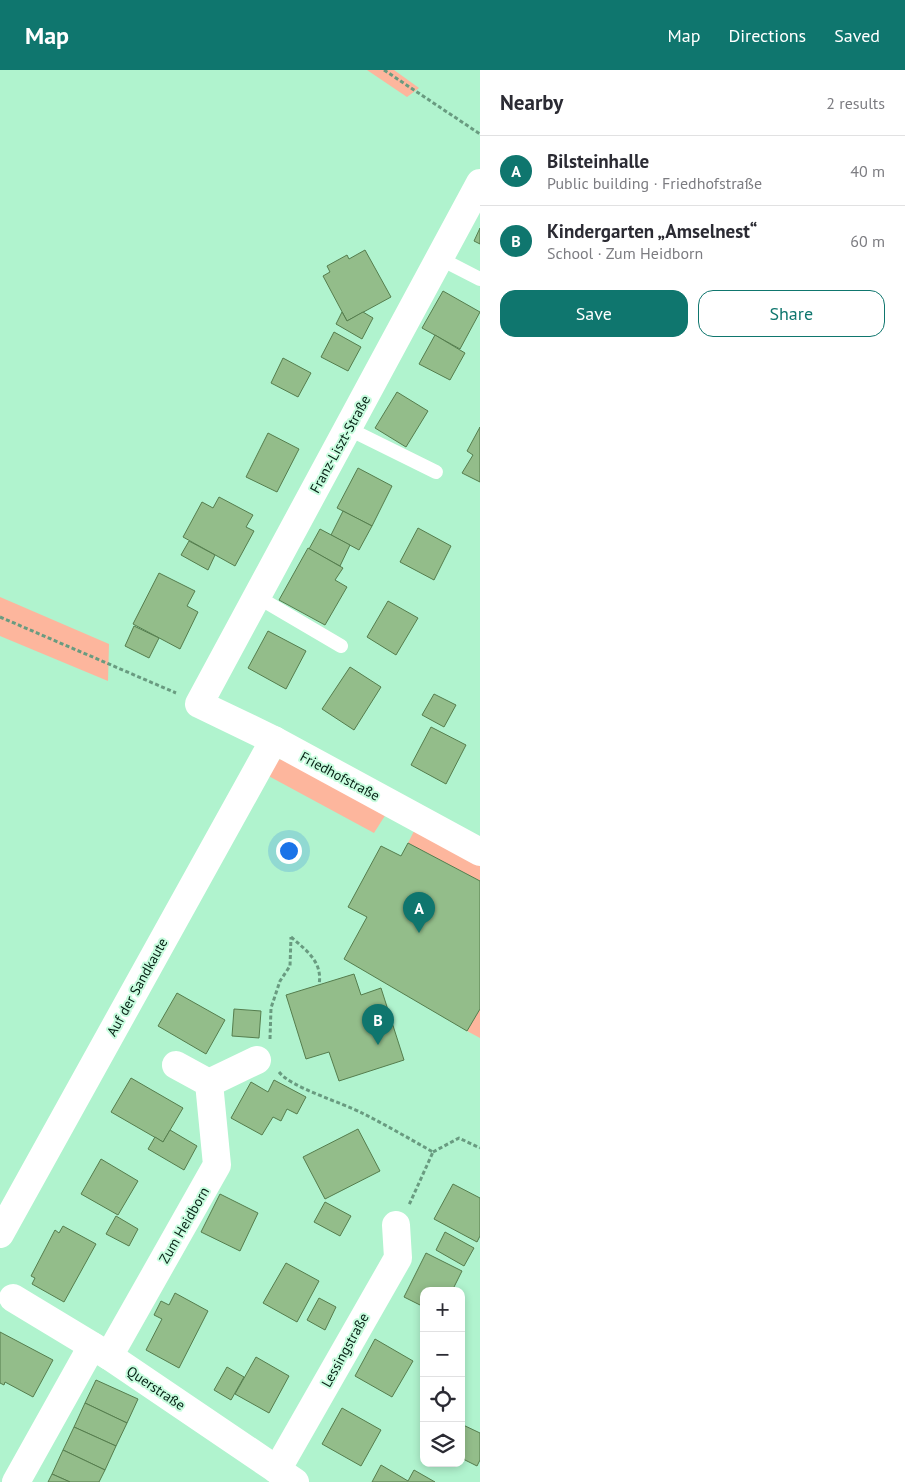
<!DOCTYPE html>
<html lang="en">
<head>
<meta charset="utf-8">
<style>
	:root { --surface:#fff; --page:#f2f2f3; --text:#2b2b33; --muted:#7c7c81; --line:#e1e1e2; --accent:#0f766e }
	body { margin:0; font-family:"PT Sans",sans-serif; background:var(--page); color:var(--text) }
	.controls { position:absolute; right:15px; bottom:15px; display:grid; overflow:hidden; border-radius:10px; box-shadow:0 2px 8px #0003 }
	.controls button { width:45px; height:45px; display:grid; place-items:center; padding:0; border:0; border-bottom:1px solid var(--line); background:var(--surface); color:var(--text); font:25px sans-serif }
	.you { position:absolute; left:288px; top:780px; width:18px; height:18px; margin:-12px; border:4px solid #fff; border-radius:50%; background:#1a73e8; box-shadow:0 0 0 8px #1a73e833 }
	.badge { display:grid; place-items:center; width:32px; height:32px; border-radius:50%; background:var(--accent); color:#fff; font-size:16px; font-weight:700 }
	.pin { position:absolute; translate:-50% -41px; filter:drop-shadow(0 1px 2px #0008) }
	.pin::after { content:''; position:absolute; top:26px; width:18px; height:15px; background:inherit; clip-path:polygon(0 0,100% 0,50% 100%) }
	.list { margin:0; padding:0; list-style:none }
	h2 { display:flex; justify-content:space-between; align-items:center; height:65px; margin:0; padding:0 20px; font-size:21px }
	h2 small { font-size:16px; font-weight:400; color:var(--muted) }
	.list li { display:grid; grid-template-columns:32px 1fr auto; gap:15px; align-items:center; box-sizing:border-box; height:70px; padding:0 20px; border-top:1px solid var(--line) }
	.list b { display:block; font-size:19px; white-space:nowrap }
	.list p { margin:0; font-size:16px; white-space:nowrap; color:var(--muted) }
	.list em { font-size:16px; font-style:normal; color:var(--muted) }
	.actions { display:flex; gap:10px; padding:15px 20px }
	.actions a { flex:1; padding:11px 0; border:1px solid var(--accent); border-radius:15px; text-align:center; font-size:18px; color:var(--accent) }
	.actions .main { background:var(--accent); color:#fff }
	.icon { flex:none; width:28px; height:28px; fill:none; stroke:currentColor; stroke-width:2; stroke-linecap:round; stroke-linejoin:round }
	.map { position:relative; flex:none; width:480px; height:1412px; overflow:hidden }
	header { display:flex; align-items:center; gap:30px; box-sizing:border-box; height:70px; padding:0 25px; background:var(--accent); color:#fff }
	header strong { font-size:24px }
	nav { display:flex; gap:28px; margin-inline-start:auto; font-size:18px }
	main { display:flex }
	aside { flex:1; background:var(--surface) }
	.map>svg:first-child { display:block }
	.green { fill:#fdb69d }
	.building { fill:#93bd8a; stroke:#557d4d }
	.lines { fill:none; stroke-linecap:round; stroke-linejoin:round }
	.path { stroke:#699b80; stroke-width:3; stroke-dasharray:4 2.5; stroke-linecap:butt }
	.lane { stroke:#fff; stroke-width:14 }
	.street { stroke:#fff; stroke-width:28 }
	.labels { text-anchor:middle; stroke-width:4; stroke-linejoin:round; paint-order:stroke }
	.street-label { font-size:14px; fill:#052114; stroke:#c8fddf }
</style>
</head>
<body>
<header>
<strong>Map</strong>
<nav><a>Map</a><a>Directions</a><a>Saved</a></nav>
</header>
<main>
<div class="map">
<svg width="480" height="1412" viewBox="0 0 480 1412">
	<rect width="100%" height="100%" fill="#b0f3ce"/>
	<!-- green -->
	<g class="green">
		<polygon points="367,0 394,0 419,18 407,27"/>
		<polygon points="0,527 109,574 108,611 0,566"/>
		<polygon points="287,689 386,744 374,763 263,703 273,690"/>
		<polygon points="415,759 480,794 480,811 408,773"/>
		<polygon points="480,939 480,968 467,961"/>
	</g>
	<!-- building -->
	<g class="building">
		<polygon points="480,158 480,174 474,171"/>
		<polygon points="365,180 391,227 347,251 323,206 330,202 327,196 347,185 349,189"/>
		<polygon points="443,221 480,242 460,279 422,258"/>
		<polygon points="342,242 347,251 363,242 373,248 362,269 336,254"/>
		<polygon points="334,262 361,277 348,301 321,287"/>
		<polygon points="435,265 465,283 450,310 419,294"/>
		<polygon points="283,288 311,303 298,327 271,313"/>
		<polygon points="397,322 428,341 406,377 375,358"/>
		<polygon points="480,357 480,412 462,403 473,385 467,381"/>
		<polygon points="268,363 299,379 277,422 246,407"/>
		<polygon points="358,398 392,416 372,456 337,438"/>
		<polygon points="219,427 253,445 246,457 254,461 235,496 183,467 202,432 213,438"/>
		<polygon points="343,441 372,456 359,480 331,465"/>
		<polygon points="418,458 451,476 434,510 400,492"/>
		<polygon points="320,459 350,475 340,496 309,479"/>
		<polygon points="189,471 215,485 208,500 181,485"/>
		<polygon points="308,478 343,498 335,510 347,517 325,555 279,530"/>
		<polygon points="159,503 195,521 187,536 198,542 180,579 133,554"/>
		<polygon points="388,531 418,548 396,585 367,567"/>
		<polygon points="134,556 159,568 149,588 125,576"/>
		<polygon points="268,561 306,581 286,619 248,598"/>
		<polygon points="350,597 381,617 354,660 322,639"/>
		<polygon points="434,624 456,635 444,657 422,645"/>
		<polygon points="431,657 466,675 446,714 411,695"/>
		<polygon points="408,773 480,811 480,939 467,961 344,889 367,847 348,837 381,776 401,786"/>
		<polygon points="354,904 361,925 381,918 404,990 339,1011 329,982 306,989 286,925"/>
		<polygon points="177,923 225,950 206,984 158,956"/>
		<polygon points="234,939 261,941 259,968 232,966"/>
		<polygon points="131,1008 183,1038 163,1072 111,1042"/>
		<polygon points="274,1010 306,1027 297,1044 287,1039 281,1051 273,1047 262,1065 231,1048 251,1012 268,1022"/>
		<polygon points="358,1059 380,1101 325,1129 303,1087"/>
		<polygon points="170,1060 197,1076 184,1100 148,1079 155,1067 163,1072"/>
		<polygon points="101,1089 138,1111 118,1145 81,1124"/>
		<polygon points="453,1114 480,1128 480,1166 477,1172 434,1149"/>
		<polygon points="220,1124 258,1143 240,1181 201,1162"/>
		<polygon points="325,1132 351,1146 340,1166 314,1152"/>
		<polygon points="116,1146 138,1159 129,1176 106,1164"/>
		<polygon points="63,1156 96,1174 64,1232 32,1214 35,1208 31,1206 55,1160 59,1163"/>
		<polygon points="445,1162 474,1178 464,1196 436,1180"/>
		<polygon points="426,1183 462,1201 452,1221 424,1221 424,1237 404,1227"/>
		<polygon points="286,1193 319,1211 297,1252 263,1233"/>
		<polygon points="175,1223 208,1241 179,1298 146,1280 162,1249 154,1245 161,1231 169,1235"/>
		<polygon points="319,1228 336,1237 325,1260 307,1250"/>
		<polygon points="0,1262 53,1290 33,1327 5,1312 4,1315 0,1313"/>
		<polygon points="375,1269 413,1291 392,1327 355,1306"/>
		<polygon points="256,1287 289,1306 269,1343 235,1324"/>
		<polygon points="227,1297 244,1307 231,1330 214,1320"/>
		<polygon points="96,1310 138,1329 127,1353 85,1333"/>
		<polygon points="85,1333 127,1353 116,1376 74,1357"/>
		<polygon points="342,1338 381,1360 361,1396 322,1374"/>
		<polygon points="461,1354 480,1363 480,1390 477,1396 461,1388"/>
		<polygon points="74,1357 116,1376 105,1400 63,1380"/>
		<polygon points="63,1380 105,1400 99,1412 70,1412 52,1404"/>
		<polygon points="381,1395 408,1411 414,1400 435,1412 372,1412"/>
		<polygon points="52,1404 70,1412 48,1412"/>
	</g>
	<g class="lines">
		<!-- path -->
		<g class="path">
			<polyline points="384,0 480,64"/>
			<polyline points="0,547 176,623"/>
			<path d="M291 867C307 881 323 892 319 915"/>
			<polyline points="270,969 271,938 280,911 290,896 291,867"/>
			<path d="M279 1002C290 1017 343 1033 362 1043 386 1055 410 1069 433 1082L409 1135"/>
			<polyline points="433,1082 459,1068 480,1078"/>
		</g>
		<!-- lane -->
		<g class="lane">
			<polyline points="439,188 480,209"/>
			<polyline points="349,359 436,402"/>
			<polyline points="256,526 341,576"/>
		</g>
		<!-- street -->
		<g class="street">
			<polyline points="480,113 199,634 274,670 480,782"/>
			<polyline points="209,1013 257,990"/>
			<polyline points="0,1164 274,670"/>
			<polyline points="13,1228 109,1286 295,1412"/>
			<polyline points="109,1286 217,1095 209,1013 176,995"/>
			<polyline points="277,1400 398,1188 396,1155"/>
			<polyline points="16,1412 92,1276"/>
		</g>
	</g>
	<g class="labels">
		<!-- street labels -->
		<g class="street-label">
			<text transform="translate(340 374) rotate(-61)" y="5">Franz-Liszt-Straße</text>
			<text transform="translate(340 706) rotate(28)" y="5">Friedhofstraße</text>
			<text transform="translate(137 917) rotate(-61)" y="5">Auf der Sandkaute</text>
			<text transform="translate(184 1155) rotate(-60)" y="5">Zum Heidborn</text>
			<text transform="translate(345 1280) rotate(-61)" y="5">Lessingstraße</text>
			<text transform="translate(156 1318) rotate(34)" y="5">Querstraße</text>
		</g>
	</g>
</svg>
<div class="controls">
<button>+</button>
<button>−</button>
<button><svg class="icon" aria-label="locate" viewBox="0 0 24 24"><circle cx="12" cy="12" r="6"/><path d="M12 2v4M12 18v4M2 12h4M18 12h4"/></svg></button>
<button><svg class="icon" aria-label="layers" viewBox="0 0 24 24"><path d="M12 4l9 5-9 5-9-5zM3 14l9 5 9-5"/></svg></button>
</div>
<div class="you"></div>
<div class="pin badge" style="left:419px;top:863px">A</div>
<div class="pin badge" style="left:378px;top:975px">B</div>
</div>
<aside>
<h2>Nearby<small>2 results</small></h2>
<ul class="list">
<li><span class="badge">A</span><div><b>Bilsteinhalle</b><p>Public building · Friedhofstraße</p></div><em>40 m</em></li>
<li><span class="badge">B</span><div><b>Kindergarten „Amselnest“</b><p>School · Zum Heidborn</p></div><em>60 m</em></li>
</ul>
<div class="actions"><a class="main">Save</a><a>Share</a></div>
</aside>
</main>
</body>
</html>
